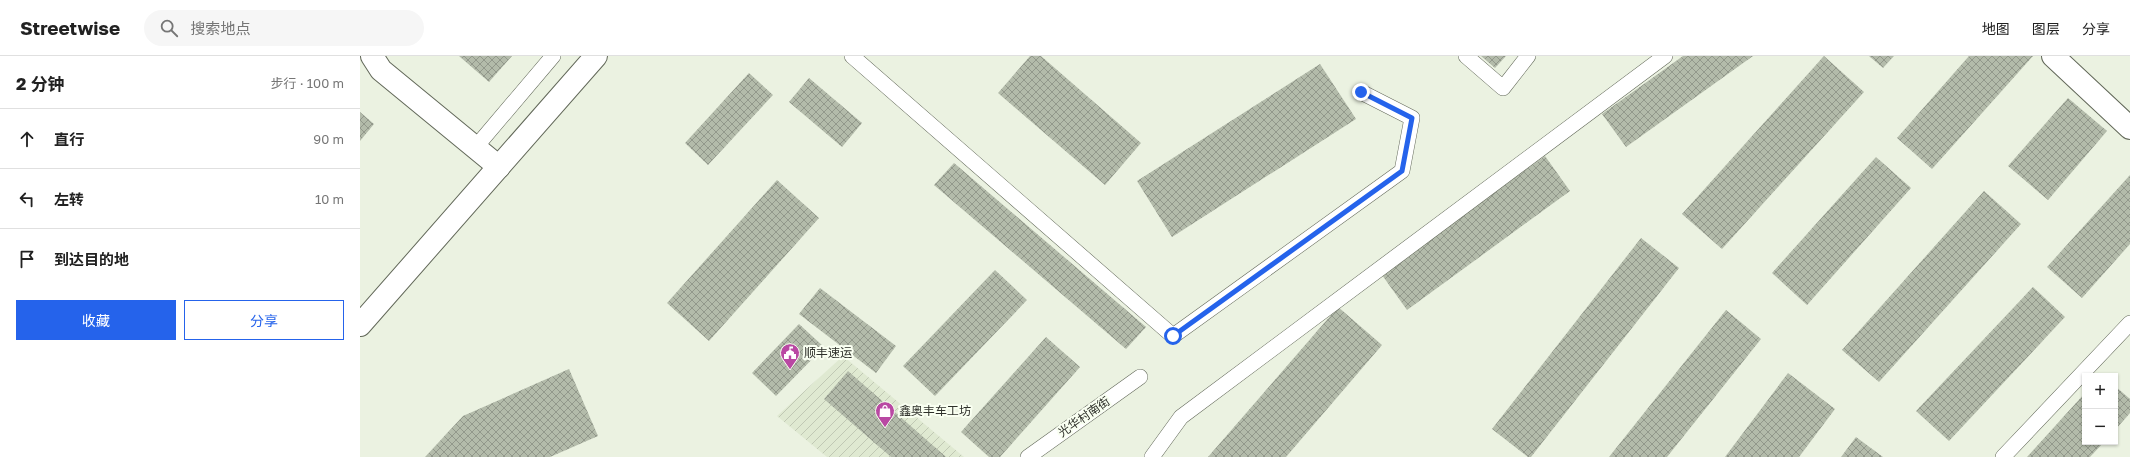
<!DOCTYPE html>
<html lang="zh">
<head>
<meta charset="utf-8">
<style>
	:root { --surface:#fff; --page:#f6f6f6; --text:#222; --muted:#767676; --line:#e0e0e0; --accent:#2563eb }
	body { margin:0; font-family:"Golos Text","Noto Sans SC",sans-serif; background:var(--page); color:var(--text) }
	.controls { position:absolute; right:12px; bottom:12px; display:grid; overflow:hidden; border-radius:0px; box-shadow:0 1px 3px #0004 }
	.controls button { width:36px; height:36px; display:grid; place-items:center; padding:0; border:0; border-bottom:1px solid var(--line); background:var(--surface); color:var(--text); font:20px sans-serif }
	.stop { position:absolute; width:12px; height:12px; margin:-9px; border:3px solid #2563eb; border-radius:50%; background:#fff }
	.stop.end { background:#2563eb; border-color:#fff; box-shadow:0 1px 4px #0008 }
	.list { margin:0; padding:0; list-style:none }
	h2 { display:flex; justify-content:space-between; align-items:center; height:52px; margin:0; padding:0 16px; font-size:17px }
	h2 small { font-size:13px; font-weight:400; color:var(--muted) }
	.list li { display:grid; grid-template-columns:26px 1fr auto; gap:12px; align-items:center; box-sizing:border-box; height:60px; padding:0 16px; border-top:1px solid var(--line) }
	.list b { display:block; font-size:15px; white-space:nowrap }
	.list em { font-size:13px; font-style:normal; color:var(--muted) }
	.actions { display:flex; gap:8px; padding:12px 16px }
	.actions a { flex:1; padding:9px 0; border:1px solid var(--accent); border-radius:0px; text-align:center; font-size:14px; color:var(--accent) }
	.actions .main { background:var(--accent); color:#fff }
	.icon { flex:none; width:22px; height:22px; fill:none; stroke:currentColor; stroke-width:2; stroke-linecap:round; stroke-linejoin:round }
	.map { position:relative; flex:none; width:1770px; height:401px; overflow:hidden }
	header { display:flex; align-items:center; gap:24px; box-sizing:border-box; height:56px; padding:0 20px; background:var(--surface); border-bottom:1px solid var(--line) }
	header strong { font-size:19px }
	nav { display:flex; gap:22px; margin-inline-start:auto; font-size:14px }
	.search { width:280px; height:36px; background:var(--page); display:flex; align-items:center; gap:10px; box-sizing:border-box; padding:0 14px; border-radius:22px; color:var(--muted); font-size:15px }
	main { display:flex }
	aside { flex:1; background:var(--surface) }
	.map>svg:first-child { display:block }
	.industrial { fill:url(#industrial-furrows) }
	.building { fill:url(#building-cross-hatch) }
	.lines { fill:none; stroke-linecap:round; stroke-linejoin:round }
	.service-casing { stroke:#626859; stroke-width:16 }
	.minor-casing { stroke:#626859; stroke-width:24 }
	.service { stroke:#fff; stroke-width:15 }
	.minor { stroke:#fff; stroke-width:22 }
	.route { stroke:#2563eb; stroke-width:5 }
	.labels { text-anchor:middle; stroke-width:4; stroke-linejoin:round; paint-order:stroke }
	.poi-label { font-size:12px; fill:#2e302a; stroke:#f9fff1; text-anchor:start }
	.street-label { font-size:12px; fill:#2e302a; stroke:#f9fff1 }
</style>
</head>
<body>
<header>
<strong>Streetwise</strong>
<div class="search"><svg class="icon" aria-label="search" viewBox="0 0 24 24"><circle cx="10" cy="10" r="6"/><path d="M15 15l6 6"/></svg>搜索地点</div>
<nav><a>地图</a><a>图层</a><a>分享</a></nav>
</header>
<main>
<aside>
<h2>2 分钟<small>步行 · 100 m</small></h2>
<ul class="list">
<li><svg class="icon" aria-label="ahead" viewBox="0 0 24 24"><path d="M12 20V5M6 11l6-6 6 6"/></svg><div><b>直行</b></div><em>90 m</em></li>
<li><svg class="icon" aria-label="left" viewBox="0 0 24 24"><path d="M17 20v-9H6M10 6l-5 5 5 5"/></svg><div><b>左转</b></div><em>10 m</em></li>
<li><svg class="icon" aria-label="arrive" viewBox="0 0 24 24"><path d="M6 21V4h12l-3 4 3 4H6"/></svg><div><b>到达目的地</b></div></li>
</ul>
<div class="actions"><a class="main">收藏</a><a>分享</a></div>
</aside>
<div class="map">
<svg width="1770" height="401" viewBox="0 0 1770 401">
	<defs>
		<pattern id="industrial-furrows" width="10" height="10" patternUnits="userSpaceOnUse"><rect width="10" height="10" fill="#dfe9d1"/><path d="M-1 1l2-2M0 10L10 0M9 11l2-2" fill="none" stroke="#c0c8b4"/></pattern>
		<pattern id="building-cross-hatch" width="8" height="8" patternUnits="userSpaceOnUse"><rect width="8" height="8" fill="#b3bbaa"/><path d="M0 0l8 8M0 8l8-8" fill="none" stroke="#92988b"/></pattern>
	</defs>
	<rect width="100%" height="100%" fill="#ebf2e1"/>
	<!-- industrial -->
	<polygon class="industrial" points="483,300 604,401 467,401 417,360"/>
	<!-- building -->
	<g class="building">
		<polygon points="99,0 152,0 129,26"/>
		<polygon points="670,0 681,0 781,87 745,129 638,37"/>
		<polygon points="1121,0 1146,0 1135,12"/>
		<polygon points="1323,0 1393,0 1266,91 1242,58"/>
		<polygon points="1464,0 1504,36 1362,193 1322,158"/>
		<polygon points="1509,0 1534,0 1523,12"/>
		<polygon points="1609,0 1673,0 1572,113 1537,82"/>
		<polygon points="960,8 996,63 812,181 777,125"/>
		<polygon points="389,17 413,39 348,109 325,87"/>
		<polygon points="449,22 502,67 482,91 429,46"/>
		<polygon points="1708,42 1747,75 1688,144 1648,110"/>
		<polygon points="0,56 14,68 0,85"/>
		<polygon points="1185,100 1210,135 1047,254 1022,219"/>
		<polygon points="1516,101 1551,132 1447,249 1412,217"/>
		<polygon points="594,107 786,271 766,293 574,129"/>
		<polygon points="1770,119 1770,188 1722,242 1687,211"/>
		<polygon points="417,124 459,162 349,285 307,247"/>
		<polygon points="1624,135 1661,168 1519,326 1482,294"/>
		<polygon points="1281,182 1319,212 1171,401 1168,401 1132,373"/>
		<polygon points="635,214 667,244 575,340 543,310"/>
		<polygon points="1673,231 1705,261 1589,385 1556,355"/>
		<polygon points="460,232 536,290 516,317 439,258"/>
		<polygon points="978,251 1022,289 926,401 848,401"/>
		<polygon points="1366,254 1401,283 1307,401 1249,401"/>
		<polygon points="439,268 464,291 416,340 392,317"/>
		<polygon points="686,281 720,311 640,401 629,401 601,376"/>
		<polygon points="209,313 238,380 190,401 65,401 103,360"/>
		<polygon points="488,315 586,401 531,401 464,343"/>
		<polygon points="1428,317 1475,353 1439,401 1365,401"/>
		<polygon points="1755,330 1770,343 1770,357 1755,374"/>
		<polygon points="1725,337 1725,386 1744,386 1730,401 1667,401"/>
		<polygon points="1496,381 1523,401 1481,401"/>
	</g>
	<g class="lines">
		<defs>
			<g id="service">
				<polyline points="492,0 813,280 1042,115 1052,62 1001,36"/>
				<polyline points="1106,0 1143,32 1168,0"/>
				<polyline points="115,92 193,0"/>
				<polyline points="668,401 780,321"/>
				<polyline points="792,401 821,361 1305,0"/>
				<polyline points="1643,401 1770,267"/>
			</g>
			<g id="minor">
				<polyline points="12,0 21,14 139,111"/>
				<polyline points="1693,0 1770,72"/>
				<polyline points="0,269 236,0"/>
			</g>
		</defs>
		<!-- service casing -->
		<use href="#service" class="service-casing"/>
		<!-- minor casing -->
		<use href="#minor" class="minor-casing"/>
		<!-- service -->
		<use href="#service" class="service"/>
		<!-- minor -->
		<use href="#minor" class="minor"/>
	</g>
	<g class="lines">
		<!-- route -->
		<polyline class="route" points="813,280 1042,115 1052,62 1001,36"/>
	</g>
	<!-- icons -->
	<defs>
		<symbol id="civic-pin" viewBox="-11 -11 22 30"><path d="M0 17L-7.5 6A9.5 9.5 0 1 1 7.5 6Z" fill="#b948a3" stroke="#f9fff1"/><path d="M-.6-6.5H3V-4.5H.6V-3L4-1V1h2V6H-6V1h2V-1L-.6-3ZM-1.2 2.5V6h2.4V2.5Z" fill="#fff"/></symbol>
		<symbol id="shop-pin" viewBox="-11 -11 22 30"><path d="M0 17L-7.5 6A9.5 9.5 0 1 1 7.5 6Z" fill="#b948a3" stroke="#f9fff1"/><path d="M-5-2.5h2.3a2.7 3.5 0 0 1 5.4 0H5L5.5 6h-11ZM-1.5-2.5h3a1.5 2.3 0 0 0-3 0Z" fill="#fff"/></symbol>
	</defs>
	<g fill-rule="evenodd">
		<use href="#civic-pin" x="419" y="286" width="22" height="30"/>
		<use href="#shop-pin" x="514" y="344" width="22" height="30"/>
	</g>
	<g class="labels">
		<!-- poi labels -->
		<g class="poi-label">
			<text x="444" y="301">顺丰速运</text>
			<text x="539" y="359">鑫奥丰车工坊</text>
		</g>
		<!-- street labels -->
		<g class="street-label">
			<text transform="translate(724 361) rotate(-35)" y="4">光华村南街</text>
		</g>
	</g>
</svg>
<div class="controls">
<button>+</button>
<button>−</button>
</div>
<div class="stop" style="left:813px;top:280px"></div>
<div class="stop end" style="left:1001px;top:36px"></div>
</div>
</main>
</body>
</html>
